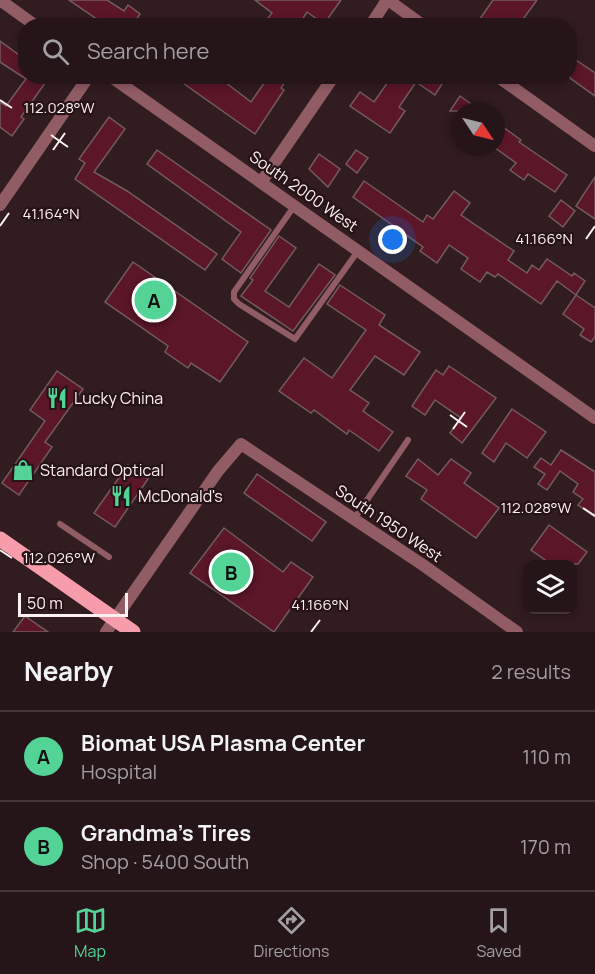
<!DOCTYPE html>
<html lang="en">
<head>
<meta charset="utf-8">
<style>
	:root { --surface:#251518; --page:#2d1e21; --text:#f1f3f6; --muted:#a39fa2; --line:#423437; --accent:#53d396 }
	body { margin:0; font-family:Manrope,sans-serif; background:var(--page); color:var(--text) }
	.controls { position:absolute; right:18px; bottom:18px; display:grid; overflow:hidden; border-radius:12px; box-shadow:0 3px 9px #0003 }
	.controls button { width:54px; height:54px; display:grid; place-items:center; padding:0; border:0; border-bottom:2px solid var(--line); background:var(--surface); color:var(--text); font:30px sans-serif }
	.compass { position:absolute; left:451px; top:102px; width:54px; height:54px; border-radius:50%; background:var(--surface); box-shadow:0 3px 9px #0003; rotate:125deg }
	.scale { position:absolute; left:18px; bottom:15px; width:110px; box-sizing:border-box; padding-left:6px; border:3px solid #fdf1f2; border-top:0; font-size:16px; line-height:21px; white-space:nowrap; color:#fdf1f2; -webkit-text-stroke:4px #271316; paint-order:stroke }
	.you { position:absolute; left:393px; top:240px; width:21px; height:21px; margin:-15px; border:4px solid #fff; border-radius:50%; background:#1a73e8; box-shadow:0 0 0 9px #1a73e833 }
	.badge { display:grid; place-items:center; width:39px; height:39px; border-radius:50%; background:var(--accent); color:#111; font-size:20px; font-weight:700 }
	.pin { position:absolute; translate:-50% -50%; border:3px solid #fff; box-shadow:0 2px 6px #0006 }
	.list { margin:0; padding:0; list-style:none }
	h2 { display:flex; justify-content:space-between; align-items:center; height:78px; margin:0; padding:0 24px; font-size:26px }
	h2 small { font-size:20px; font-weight:400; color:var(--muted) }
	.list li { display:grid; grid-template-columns:39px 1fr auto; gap:18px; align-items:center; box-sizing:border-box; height:90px; padding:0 24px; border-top:2px solid var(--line) }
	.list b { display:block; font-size:22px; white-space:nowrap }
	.list p { margin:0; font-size:20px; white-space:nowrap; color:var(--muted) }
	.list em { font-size:20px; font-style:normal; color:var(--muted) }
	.icon { flex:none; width:33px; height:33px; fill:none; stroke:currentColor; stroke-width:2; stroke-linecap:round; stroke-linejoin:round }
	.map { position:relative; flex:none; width:595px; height:632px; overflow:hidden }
	.search { position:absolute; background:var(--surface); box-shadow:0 3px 9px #0003; left:18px; right:18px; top:18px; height:66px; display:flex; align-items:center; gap:15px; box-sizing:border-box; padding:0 21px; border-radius:24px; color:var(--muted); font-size:22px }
	.sheet { height:258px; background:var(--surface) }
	nav { display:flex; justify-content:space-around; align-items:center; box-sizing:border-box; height:84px; border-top:2px solid var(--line); background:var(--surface); font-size:16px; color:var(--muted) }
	nav a { display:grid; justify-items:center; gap:3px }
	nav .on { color:var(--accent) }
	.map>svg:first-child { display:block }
	.building { fill:#5b1628; stroke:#745b5f; stroke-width:1.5 }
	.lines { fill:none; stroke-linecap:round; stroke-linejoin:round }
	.service { stroke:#925c65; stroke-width:6 }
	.minor { stroke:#925c65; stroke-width:12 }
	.primary { stroke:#f69caa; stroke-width:15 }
	.ticks { fill:none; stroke:#fdf1f2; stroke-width:2 }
	.labels { text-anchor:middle; stroke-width:4.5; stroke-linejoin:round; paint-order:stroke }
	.street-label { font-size:16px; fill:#fdf1f2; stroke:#271316 }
	.poi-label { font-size:16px; fill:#fdf1f2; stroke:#271316; text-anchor:start }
	.ticks-label { font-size:15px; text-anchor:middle; fill:#fdf1f2; stroke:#271316; stroke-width:4.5; stroke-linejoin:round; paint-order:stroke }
</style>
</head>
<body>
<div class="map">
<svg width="595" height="632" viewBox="0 0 595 632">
	<rect width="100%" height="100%" fill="#311c20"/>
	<!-- building -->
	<g class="building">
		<polygon points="69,0 107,0 124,11 128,5 140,14 132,26 107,26"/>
		<polygon points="255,0 341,0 324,24 307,12 298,26 279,26 268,18 272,13"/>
		<polygon points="493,0 537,0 518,26 475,26"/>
		<polygon points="0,41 26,60 26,79 0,62"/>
		<polygon points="570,56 595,73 595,96 570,78"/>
		<polygon points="28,76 50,76 21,117 24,119 12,136 0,127 0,102 6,106"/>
		<polygon points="173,76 217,76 251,102 269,76 289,76 281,88 284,90 255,134"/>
		<polygon points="392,76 447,76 435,95 416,82 399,107 405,111 390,133 350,106 360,92 374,102"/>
		<polygon points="460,96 481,111 450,111"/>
		<polygon points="109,117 125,129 94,172 127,191 217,254 205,270 75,179 85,163 79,159"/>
		<polygon points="496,122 521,140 519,142 567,175 555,192 528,174 524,180 510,170 516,163 494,147 496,147"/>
		<polygon points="157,150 271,230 241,273 222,259 241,232 147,164"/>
		<polygon points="356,150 368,158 357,173 346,164"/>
		<polygon points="319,154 340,169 328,187 309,169"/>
		<polygon points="595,177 595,219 576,206"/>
		<polygon points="364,181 423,222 427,215 433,219 454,191 470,203 461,215 514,251 508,260 527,273 532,265 539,270 547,259 572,276 574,273 585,281 576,295 557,281 541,304 498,274 495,277 487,272 480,282 461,269 468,258 449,245 437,263 420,251 423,247 353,197"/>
		<polygon points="561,200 575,211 563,227 549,216"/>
		<polygon points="279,236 296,248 265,291 289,307 319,264 335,275 293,331 241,296 253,280 250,278"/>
		<polygon points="133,262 248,342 220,382 191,363 188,368 165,352 168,346 105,302"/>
		<polygon points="340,285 385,315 379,325 420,352 404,375 375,356 350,390 369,403 363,411 393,432 379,451 349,430 347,434 314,410 311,413 279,391 304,358 332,378 366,330 327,304"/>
		<polygon points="576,295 595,308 595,337 591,342 580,335 584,329 563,314"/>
		<polygon points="449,366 496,398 462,443 450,433 461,418 435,400 425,415 412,406 436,370 443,375"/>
		<polygon points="57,371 83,389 45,442 52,447 19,495 2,483 45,421 30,410"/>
		<polygon points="512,409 546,432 527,458 506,443 494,462 482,453"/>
		<polygon points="561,450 595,472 595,517 578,505 583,499 573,492 578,484 560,471 547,490 538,484 545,474 534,467 541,458 551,465"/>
		<polygon points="418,459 438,475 451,459 471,473 464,483 499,508 476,538 421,499 427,490 406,476"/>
		<polygon points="128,465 148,479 115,527 94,513"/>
		<polygon points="257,474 326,522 312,541 244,493"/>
		<polygon points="549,525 587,552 578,564 542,564 545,560 531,550"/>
		<polygon points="224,528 283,572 291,562 313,577 274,632 190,573"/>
		<polygon points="25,616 48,632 13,632"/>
	</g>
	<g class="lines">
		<!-- service -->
		<g class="service">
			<polyline points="295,205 234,292 234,299 239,304 295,339 358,251"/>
			<polyline points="354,519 408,440"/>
			<polyline points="60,524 109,557"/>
		</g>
		<!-- minor -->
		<g class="minor">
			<polyline points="0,0 36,26"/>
			<polyline points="388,0 424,26"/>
			<polyline points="370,26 387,0"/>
			<polyline points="110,76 595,418"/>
			<polyline points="497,76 595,146"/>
			<polyline points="262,181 334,76"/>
			<polyline points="0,205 89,76"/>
			<polyline points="106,632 218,471 241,444 423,565 517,632"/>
		</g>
		<!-- primary -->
		<polyline class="primary" points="0,539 133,632"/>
	</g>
	<!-- ticks -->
	<path class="ticks" d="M0 100 12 108M51 135 68 147M53 150 65 133M0 226 9 213M586 239 595 226M450 415 467 427M453 429 465 412M583 508 595 516M0 550 12 558M311 632 320 620"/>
	<!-- icons -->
	<defs>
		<symbol id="restaurant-bare" viewBox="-9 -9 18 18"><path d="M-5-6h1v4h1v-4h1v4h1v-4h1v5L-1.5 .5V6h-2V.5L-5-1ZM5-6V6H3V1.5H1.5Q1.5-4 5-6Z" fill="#53d396" stroke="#271316" stroke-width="2.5" paint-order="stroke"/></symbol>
		<symbol id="shop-bare" viewBox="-9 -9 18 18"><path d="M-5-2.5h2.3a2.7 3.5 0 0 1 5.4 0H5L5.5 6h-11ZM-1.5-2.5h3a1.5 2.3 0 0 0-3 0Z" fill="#53d396" stroke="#271316" stroke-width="2.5" paint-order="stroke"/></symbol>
	</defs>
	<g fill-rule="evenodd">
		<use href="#restaurant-bare" x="42" y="383" width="30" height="30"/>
		<use href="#shop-bare" x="8" y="455" width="30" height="30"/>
		<use href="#restaurant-bare" x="106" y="481" width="30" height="30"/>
	</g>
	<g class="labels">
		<!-- street labels -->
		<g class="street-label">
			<text transform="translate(304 191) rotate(35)" y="6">South 2000 West</text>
			<text transform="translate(389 523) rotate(34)" y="6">South 1950 West</text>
		</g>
		<!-- poi labels -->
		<g class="poi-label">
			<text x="74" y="404">Lucky China</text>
			<text x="40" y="476">Standard Optical</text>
			<text x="138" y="502">McDonald's</text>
		</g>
	</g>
	<g class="ticks-label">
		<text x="59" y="113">112.028°W</text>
		<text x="51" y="219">41.164°N</text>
		<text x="544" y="244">41.166°N</text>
		<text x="536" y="513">112.028°W</text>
		<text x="59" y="563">112.026°W</text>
		<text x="320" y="610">41.166°N</text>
	</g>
</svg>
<div class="controls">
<button><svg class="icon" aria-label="layers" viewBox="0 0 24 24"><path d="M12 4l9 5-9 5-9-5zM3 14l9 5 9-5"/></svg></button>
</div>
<svg class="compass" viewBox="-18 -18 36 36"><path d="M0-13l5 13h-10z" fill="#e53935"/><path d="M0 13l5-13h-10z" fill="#a39fa2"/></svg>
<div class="scale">50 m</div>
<div class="you"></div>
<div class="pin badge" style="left:154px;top:300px">A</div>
<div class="pin badge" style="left:231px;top:572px">B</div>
<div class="search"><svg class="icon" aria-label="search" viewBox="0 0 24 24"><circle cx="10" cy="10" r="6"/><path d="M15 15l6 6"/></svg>Search here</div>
</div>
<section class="sheet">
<h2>Nearby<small>2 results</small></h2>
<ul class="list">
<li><span class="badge">A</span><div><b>Biomat USA Plasma Center</b><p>Hospital</p></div><em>110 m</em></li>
<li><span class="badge">B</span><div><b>Grandma's Tires</b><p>Shop · 5400 South</p></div><em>170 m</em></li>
</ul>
</section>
<nav>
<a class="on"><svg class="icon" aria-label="map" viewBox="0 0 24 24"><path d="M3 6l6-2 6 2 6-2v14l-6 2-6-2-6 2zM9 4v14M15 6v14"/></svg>Map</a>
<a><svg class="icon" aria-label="directions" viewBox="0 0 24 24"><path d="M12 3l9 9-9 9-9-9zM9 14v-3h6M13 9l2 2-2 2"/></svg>Directions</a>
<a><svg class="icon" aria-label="saved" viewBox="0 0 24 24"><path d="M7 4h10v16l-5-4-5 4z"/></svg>Saved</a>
</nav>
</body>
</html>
